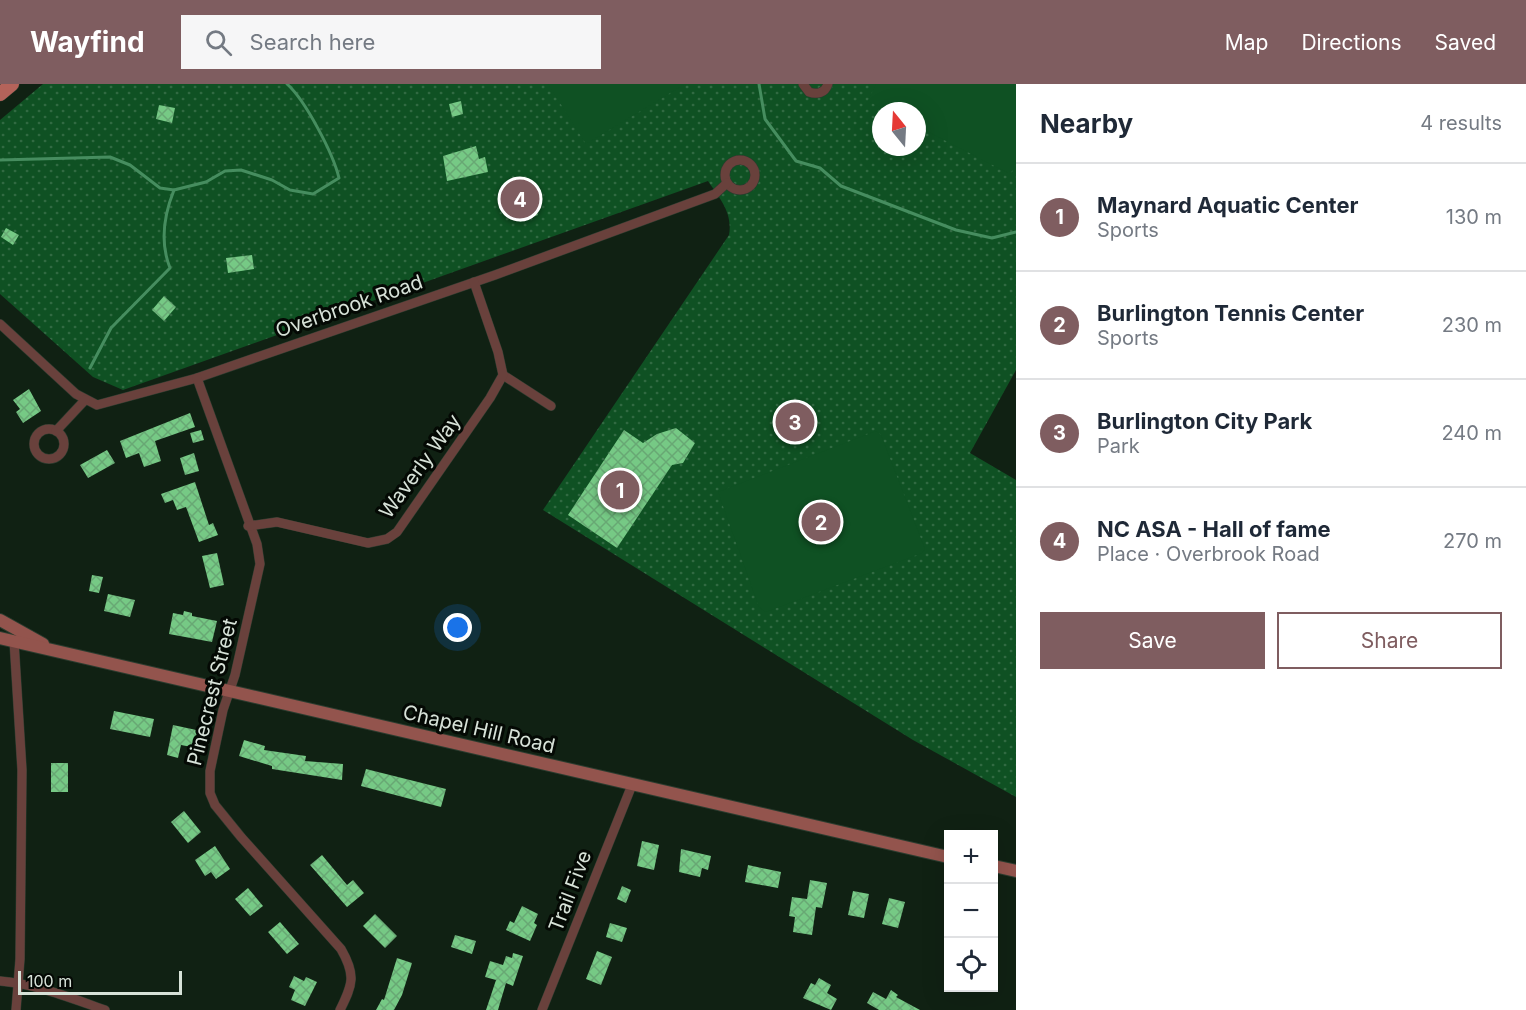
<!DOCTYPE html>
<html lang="en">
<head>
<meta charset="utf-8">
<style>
	:root { --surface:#fff; --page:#f6f6f7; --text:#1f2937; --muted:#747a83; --line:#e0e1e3; --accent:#7f5d60 }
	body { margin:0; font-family:Inter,sans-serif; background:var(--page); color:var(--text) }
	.controls { position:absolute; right:18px; bottom:18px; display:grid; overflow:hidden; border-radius:0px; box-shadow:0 6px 24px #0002 }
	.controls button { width:54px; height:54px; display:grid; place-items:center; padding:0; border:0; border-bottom:2px solid var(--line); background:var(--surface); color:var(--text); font:30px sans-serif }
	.compass { position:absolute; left:872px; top:18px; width:54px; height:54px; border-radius:50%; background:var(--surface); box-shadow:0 6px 24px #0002; rotate:342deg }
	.scale { position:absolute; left:18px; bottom:15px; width:164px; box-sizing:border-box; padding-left:6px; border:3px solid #d7e2d8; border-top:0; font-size:16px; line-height:21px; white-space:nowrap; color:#d7e2d8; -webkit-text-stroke:4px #040904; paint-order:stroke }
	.you { position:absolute; left:458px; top:544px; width:21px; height:21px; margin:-15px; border:4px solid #fff; border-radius:50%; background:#1a73e8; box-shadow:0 0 0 9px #1a73e833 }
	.badge { display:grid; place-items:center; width:39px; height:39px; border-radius:50%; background:var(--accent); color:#fff; font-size:20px; font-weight:700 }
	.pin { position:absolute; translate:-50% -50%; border:3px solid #fff; box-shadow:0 2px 6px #0006 }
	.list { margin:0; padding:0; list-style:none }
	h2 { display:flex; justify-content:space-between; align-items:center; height:78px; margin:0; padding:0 24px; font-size:26px }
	h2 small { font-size:20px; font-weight:400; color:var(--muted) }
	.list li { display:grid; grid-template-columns:39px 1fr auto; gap:18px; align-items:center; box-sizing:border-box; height:108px; padding:0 24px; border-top:2px solid var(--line) }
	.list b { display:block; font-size:22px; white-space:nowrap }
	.list p { margin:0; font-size:20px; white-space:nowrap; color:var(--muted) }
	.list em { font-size:20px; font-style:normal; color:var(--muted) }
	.actions { display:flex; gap:12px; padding:18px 24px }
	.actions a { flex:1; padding:14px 0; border:2px solid var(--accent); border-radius:0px; text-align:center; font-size:21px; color:var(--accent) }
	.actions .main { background:var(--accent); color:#fff }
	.icon { flex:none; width:33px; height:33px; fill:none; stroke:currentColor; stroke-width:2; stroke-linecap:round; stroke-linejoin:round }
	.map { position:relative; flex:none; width:1016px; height:926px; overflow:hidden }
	header { display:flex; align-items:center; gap:36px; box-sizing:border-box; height:84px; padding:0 30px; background:var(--accent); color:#fff }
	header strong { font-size:28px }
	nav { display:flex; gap:33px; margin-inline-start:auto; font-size:21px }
	.search { width:420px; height:54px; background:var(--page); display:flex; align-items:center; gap:15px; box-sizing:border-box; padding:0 21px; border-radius:0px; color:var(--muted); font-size:22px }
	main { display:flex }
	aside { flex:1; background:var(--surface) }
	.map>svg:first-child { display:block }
	.grass { fill:url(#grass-dots); fill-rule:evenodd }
	.garden { fill:#0f5123 }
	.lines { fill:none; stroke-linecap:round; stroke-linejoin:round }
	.stream { stroke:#468d5f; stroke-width:3 }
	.building { fill:url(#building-cross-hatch) }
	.minor-casing { stroke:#2c3c2f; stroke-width:10 }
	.secondary-casing { stroke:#2c3c2f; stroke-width:14 }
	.primary-casing { stroke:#2c3c2f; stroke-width:15 }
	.minor { stroke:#69413c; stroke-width:9 }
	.secondary { stroke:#93544d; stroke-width:12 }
	.primary { stroke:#b4635a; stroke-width:14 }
	.labels { text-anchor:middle; stroke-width:6; stroke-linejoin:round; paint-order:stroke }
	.street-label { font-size:20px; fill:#d7e2d8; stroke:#040904 }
</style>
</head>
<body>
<header>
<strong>Wayfind</strong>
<div class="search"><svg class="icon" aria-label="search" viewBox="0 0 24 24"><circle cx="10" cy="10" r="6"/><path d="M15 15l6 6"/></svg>Search here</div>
<nav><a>Map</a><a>Directions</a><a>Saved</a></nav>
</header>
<main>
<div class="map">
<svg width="1016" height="926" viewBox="0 0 1016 926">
	<defs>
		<pattern id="grass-dots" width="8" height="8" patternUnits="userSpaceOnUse" patternTransform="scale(1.5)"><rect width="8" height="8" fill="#0f5123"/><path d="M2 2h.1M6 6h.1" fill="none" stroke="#316a42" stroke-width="1.8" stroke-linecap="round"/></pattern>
		<pattern id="building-cross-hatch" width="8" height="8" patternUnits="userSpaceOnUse" patternTransform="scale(1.5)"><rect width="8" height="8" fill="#76c985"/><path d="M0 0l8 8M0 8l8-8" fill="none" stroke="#68a874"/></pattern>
	</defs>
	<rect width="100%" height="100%" fill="#102113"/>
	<!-- grass -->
	<path class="grass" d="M43 0H1016V286L970 369 1016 396V713L913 656 543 426 729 151C733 129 720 115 708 97L123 306 93 293 0 210V36ZM881 27H917V63H881Z"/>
	<!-- garden -->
	<g class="garden">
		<polygon points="548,0 685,0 586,60"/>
		<polygon points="876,0 1016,0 1016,81 1010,90 917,42 917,27 888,27 868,17"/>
		<polygon points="876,347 881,351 925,465 922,469 766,528 759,523 718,408"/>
	</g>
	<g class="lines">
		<!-- stream -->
		<g class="stream">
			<polyline points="759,0 765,35 796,77 820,84 841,102 956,146 992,154 1016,148"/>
			<path d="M0 76 110 73 130 81 160 104 174 106 206 98 225 87 241 86 272 96 290 106 313 110 339 94C333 69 305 16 287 0"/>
			<path d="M90 284 111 244 170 184C160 159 164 131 174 106"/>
		</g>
	</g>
	<!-- building -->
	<g class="building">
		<polygon points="461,17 463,30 452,33 449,20"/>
		<polygon points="159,21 175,24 172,39 156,35"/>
		<polygon points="476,62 479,75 485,73 488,88 447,97 443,72"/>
		<polygon points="513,94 533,103 530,110 538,131 520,138 512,117 504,113"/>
		<polygon points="6,144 19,151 13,161 1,153"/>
		<polygon points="252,171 254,185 228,189 226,174"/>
		<polygon points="164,212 176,223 164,237 152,226"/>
		<polygon points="29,305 41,327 23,339 16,328 20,325 13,316"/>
		<polygon points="190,329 195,343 155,357 161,377 144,383 139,369 126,374 120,357"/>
		<polygon points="676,344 695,359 683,379 672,381 617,464 568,431 624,346 643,359 657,350"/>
		<polygon points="201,346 204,356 193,359 190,349"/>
		<polygon points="107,366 115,379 88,394 80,381"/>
		<polygon points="194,369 199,387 185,391 180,374"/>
		<polygon points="195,398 209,441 213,439 218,451 199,458 186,423 177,426 173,416 165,419 161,410"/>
		<polygon points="217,469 224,501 210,504 202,472"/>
		<polygon points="92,491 103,493 99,509 89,507"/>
		<polygon points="108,510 135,516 130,533 104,527"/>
		<polygon points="184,527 192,529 192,532 217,537 212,558 169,550 173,529 183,531"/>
		<polygon points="114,627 154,635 150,653 110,645"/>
		<polygon points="173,641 201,647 197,664 181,661 178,674 167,671"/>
		<polygon points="244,656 265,662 264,666 306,672 305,677 343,680 342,696 272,685 272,682 239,672"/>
		<rect x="51" y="679" width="17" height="29"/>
		<polygon points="366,685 446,705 441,723 361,702"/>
		<polygon points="184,727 201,748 188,759 171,738"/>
		<polygon points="642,757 659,761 654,786 637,782"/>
		<polygon points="215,762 230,785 216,795 211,788 205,792 195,776"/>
		<polygon points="681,765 711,772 708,786 702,784 700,793 679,788"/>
		<polygon points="322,771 347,801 353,796 364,809 347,823 310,781"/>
		<polygon points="748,781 781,788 778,804 745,798"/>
		<polygon points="810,796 827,799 822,824 816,823 812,851 793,848 795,833 789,832 792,813 807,815"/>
		<polygon points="622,802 631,806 626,819 617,815"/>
		<polygon points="248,804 263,822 250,832 235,815"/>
		<polygon points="853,807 869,810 864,834 848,831"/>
		<polygon points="889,814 905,818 898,844 882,840"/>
		<polygon points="522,822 538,830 534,839 537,841 530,857 506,846 510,837 514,839"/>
		<polygon points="375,830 397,852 385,864 363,842"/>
		<polygon points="280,838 299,860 287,870 268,848"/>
		<polygon points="610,839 627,844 622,858 606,853"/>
		<polygon points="455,851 476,857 472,870 451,863"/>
		<polygon points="597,867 612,873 601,901 586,895"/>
		<polygon points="513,869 523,872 513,902 506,899 498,926 486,926 496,896 485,893 490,877 503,881 506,872 512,874"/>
		<polygon points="397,874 412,879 402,911 394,926 376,926 382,915 384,916"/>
		<polygon points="294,892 304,897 306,893 317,898 305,922 291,916 295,906 289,903"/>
		<polygon points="819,894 831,901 827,909 837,915 831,926 803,914 811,899 815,901"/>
		<polygon points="891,906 898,911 896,913 920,926 879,926 867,919 873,908 886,915"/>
	</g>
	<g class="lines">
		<defs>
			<g id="minor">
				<path d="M803 0 809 8C817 11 825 9 828 0"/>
				<circle cx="740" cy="91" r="15"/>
				<polyline points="0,240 76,310 97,321 197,294 495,191 715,110 727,99"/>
				<polyline points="503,291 551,322"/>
				<path d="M197 294 257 460 260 480 235 591 223 626 210 687V709L215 721 241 753 341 865C356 891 353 900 340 926"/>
				<circle cx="49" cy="360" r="15"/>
				<polyline points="56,347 85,316"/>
				<polyline points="248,442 277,438 368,459 387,455 397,448 490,314 503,291 498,268 474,198"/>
				<polyline points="14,557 22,686 20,875 16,926"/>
				<path d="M0 897C36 900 71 914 105 926"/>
				<polyline points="542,926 632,701"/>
			</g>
			<g id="secondary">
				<polyline points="0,536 43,560"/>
				<polyline points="0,554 948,773"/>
				<polyline points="994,782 1016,787"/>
			</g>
			<polyline id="primary" points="0,10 12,0"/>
		</defs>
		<!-- minor casing -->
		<use href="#minor" class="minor-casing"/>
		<!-- secondary casing -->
		<use href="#secondary" class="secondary-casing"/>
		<!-- primary casing -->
		<use href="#primary" class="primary-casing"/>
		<!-- minor -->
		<use href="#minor" class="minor"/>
		<!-- secondary -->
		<use href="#secondary" class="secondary"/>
		<!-- primary -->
		<use href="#primary" class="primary"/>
	</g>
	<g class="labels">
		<!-- street labels -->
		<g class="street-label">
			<text transform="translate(349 222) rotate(-19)" y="7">Overbrook Road</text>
			<text transform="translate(420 382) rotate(-54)" y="7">Waverly Way</text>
			<text transform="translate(212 608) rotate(-76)" y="7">Pinecrest Street</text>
			<text transform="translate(479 645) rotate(13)" y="7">Chapel Hill Road</text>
			<text transform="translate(570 807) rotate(-69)" y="7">Trail Five</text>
		</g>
	</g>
</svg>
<div class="controls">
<button>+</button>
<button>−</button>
<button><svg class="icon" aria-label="locate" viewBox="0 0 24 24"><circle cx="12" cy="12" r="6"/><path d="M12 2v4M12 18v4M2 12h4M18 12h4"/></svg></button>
</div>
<svg class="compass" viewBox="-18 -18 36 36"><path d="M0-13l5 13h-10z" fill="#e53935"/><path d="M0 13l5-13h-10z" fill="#747a83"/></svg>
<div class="scale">100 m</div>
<div class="you"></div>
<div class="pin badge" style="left:620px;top:406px">1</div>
<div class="pin badge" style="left:821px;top:438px">2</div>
<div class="pin badge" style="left:795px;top:338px">3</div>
<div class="pin badge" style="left:520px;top:115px">4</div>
</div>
<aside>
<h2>Nearby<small>4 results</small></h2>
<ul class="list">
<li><span class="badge">1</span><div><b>Maynard Aquatic Center</b><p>Sports</p></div><em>130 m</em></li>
<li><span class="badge">2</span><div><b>Burlington Tennis Center</b><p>Sports</p></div><em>230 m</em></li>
<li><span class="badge">3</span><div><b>Burlington City Park</b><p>Park</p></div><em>240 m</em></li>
<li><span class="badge">4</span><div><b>NC ASA - Hall of fame</b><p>Place · Overbrook Road</p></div><em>270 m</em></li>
</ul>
<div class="actions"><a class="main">Save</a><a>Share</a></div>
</aside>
</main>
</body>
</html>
